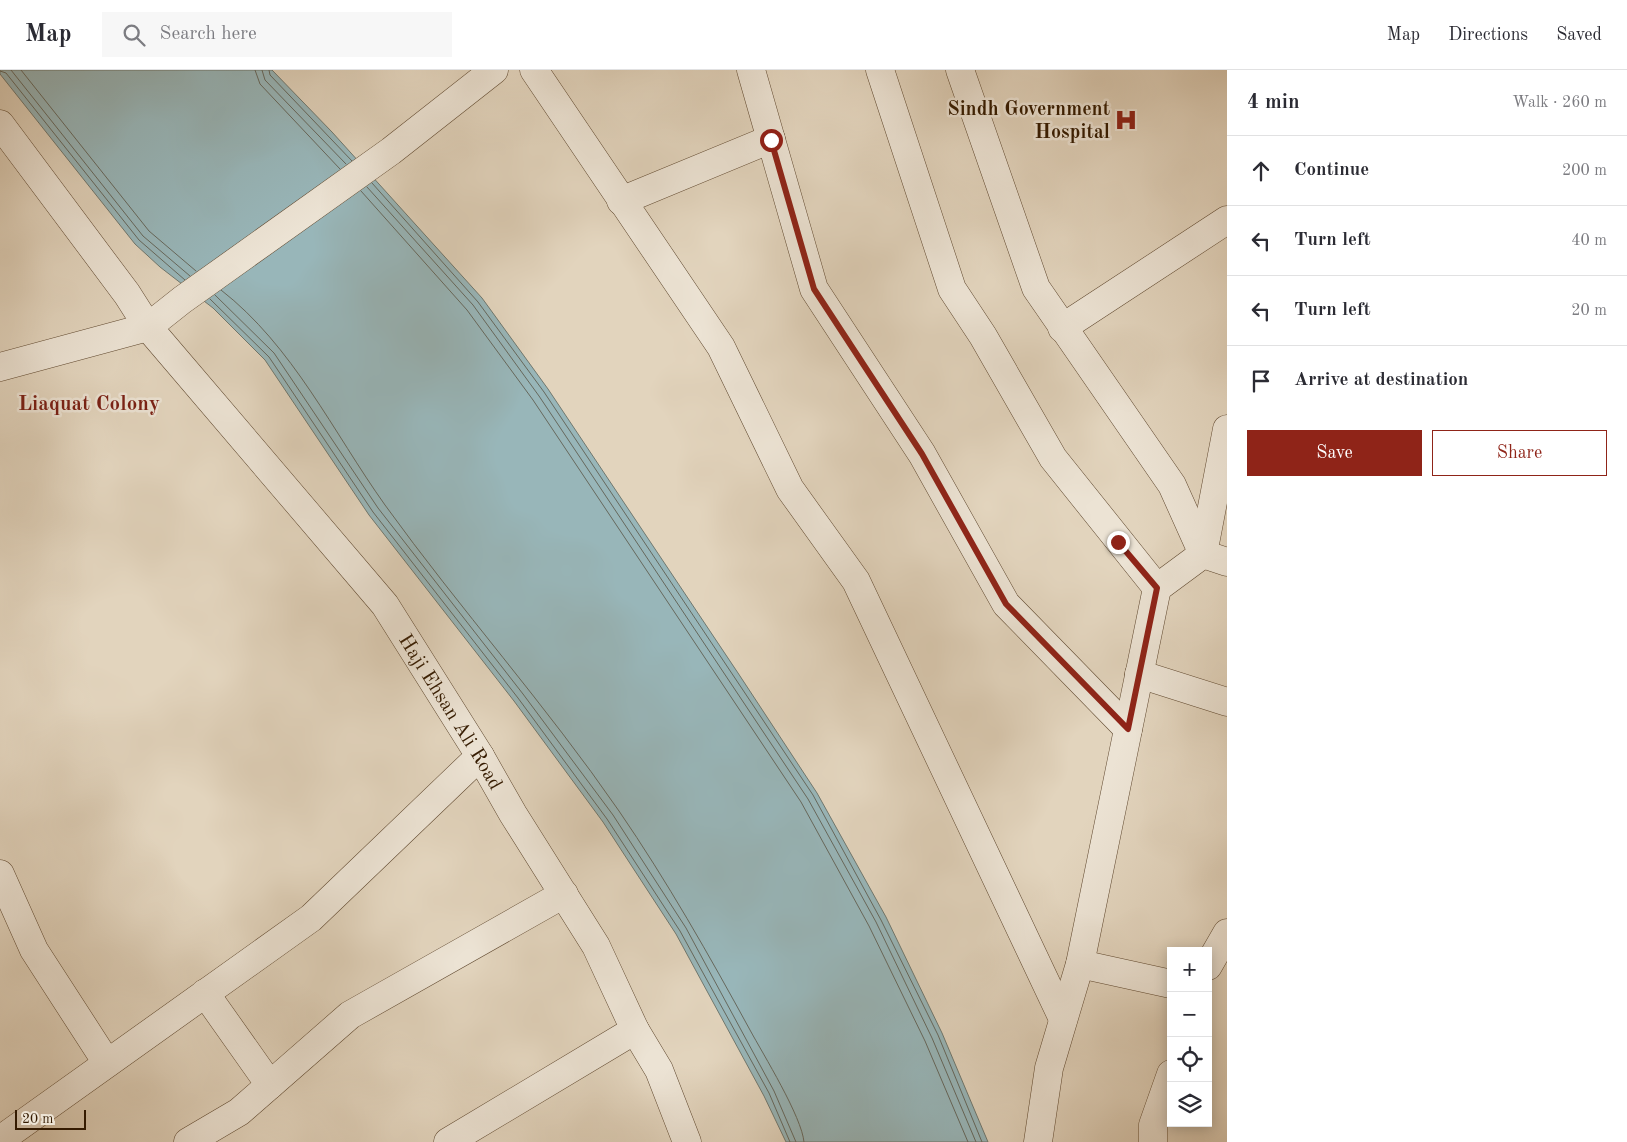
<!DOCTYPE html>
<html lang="en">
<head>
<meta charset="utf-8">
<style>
	:root { --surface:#fff; --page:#f7f7f7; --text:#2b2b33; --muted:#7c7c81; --line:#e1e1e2; --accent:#8f2418 }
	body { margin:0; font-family:"Old Standard TT",serif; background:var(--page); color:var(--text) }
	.controls { position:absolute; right:15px; bottom:15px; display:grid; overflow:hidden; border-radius:0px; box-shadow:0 2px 12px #0003 }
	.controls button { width:45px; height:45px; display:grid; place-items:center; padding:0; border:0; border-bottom:1px solid var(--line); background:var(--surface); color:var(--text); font:25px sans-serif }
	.scale { position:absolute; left:15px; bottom:12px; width:71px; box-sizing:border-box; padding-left:5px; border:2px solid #351b01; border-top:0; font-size:14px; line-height:18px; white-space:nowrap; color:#351b01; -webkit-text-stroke:4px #ece3d4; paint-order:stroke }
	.stop { position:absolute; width:15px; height:15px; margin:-11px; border:4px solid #8f2418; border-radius:50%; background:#fff }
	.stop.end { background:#8f2418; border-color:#fff; box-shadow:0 1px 5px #0008 }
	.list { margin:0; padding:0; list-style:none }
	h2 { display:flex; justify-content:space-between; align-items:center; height:65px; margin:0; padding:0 20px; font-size:21px }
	h2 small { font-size:16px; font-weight:400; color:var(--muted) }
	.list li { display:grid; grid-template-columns:32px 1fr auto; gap:15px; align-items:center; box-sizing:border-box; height:70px; padding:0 20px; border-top:1px solid var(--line) }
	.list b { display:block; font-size:19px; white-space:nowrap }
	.list em { font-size:16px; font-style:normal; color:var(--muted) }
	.actions { display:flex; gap:10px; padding:15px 20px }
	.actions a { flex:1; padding:11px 0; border:1px solid var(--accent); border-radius:0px; text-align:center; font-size:18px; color:var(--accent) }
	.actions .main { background:var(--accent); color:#fff }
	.icon { flex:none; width:28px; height:28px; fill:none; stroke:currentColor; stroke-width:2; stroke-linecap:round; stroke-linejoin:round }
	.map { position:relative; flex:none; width:1227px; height:1072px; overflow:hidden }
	header { display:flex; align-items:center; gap:30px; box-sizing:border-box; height:70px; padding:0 25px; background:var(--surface); border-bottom:1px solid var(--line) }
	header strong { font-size:24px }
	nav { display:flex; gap:28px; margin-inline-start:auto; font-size:18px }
	.search { width:350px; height:45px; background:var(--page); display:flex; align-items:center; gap:12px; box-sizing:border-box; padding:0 18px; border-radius:0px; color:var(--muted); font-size:19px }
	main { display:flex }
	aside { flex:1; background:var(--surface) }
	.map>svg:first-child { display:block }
	.water { fill:#98b6b9; stroke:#70786f }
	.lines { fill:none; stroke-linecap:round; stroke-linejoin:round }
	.shore { stroke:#66685d; stroke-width:1 }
	.minor-casing { stroke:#604930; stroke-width:29 }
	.minor { stroke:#ece3d4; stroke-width:28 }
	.route { stroke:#8f2418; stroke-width:6 }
	.labels { text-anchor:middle; stroke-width:5; stroke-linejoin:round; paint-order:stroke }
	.poi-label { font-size:20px; font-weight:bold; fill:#351b01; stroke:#ece3d4; text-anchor:end }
	.street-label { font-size:20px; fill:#351b01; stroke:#ece3d4 }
	.neighbourhood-label { font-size:21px; font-weight:bold; fill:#7a1f14; stroke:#ece3d4 }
</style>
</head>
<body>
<header>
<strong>Map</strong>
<div class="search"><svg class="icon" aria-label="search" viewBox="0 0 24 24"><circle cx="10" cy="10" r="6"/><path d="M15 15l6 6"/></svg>Search here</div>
<nav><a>Map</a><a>Directions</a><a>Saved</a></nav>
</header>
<main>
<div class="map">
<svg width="1227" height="1072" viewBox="0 0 1227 1072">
	<rect width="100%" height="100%" fill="#e2d4bd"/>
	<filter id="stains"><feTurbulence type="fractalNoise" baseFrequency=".004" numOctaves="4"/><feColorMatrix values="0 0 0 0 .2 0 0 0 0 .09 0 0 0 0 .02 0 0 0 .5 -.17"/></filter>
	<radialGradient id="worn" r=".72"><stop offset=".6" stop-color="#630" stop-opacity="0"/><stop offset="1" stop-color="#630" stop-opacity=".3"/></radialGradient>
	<!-- water -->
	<polygon class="water" points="0,0 272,0 332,62 482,228 548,319 738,603 817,723 886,847 942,963 988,1072 786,1072 764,1026 676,864 603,752 514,631 369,445 265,290 213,238 160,197 135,174 0,4"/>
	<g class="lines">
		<!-- shore -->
		<g class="shore">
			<polyline points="11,0 143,166 190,206"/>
			<polyline points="21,0 149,161 196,201"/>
			<polyline points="255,0 260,14 340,99"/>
			<polyline points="262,0 265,10 346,94"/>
			<polyline points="269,0 270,5 352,91"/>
			<polyline points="0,1 6,3 139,170 185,210"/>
			<polyline points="372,113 478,232 544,322 813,725 881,850 938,965 982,1072"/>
			<polyline points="367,117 473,235 539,326 808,729 876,852 932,968 976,1072"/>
			<polyline points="361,121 467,240 533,330 801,732 869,856 925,971 968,1072"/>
			<path d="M221 220C293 276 333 362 385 435 460 539 546 635 619 741 667 811 709 885 750 960 763 984 802 1047 804 1072"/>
			<polyline points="215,225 274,283 378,438 523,624 613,745 686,858 774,1021 796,1072"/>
			<polyline points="210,229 269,287 373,442 518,628 607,749 680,861 769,1023 790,1072"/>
		</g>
		<defs>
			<g id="minor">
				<polyline points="534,0 721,277 790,419 856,511 1063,949"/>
				<polyline points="751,0 814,219 922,384 1006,534 1128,659"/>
				<polyline points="880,0 952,219 983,266 1053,388 1157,518 1080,894 1049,998 1038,1072"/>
				<polyline points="960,0 1036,218 1172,415 1203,484 1227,492"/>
				<path id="s1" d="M0 54 127 224 148 257 385 535 480 686 513 744 596 876 635 960 659 1000 687 1072"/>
				<polyline points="621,131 771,69"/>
				<polyline points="1062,258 1227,150"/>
				<polyline points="0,297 148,257 182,230 391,81 494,0"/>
				<polyline points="1157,518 1203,484 1227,359"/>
				<polyline points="1139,604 1227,632"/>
				<polyline points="0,804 34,880 107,993"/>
				<polyline points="1080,894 1171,914"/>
				<polyline points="1208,896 1227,863"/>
				<polyline points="205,923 270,1015"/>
				<polyline points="0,1070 311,848 480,686"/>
				<polyline points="188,1072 239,1042 350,945 564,824"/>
				<polyline points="448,1072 635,960"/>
				<polyline points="1153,1072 1153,1055 1171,1004"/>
			</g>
		</defs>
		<!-- minor casing -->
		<use href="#minor" class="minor-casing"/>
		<!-- minor -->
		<use href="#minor" class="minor"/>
	</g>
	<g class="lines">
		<!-- route -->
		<polyline class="route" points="771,70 814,219 922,384 1006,534 1128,659 1157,518 1118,472"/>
	</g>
	<!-- icons -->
	<defs>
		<symbol id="hospital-bare" viewBox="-9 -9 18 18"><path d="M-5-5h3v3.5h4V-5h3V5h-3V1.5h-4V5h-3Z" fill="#8f2418" stroke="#ece3d4" stroke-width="2.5" paint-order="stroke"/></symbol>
	</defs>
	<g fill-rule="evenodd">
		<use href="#hospital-bare" x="1110" y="34" width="32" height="32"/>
	</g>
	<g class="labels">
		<!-- poi labels -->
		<g class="poi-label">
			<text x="1110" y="45">Sindh Government<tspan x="1110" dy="23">Hospital</tspan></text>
		</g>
		<!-- street labels -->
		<g class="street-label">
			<text dy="7" stroke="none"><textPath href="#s1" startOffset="742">Haji Ehsan Ali Road</textPath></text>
		</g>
		<!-- neighbourhood labels -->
		<g class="neighbourhood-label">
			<text x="89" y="340">Liaquat Colony</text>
		</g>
	</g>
	<rect width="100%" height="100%" filter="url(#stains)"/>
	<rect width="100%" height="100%" fill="url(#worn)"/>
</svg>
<div class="controls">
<button>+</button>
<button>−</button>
<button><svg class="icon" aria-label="locate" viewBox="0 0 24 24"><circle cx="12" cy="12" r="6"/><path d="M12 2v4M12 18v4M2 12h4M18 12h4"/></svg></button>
<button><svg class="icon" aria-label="layers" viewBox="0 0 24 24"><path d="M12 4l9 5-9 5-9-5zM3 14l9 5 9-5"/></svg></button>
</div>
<div class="scale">20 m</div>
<div class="stop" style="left:771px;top:70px"></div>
<div class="stop end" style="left:1118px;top:472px"></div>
</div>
<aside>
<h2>4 min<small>Walk · 260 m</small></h2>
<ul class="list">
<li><svg class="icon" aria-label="ahead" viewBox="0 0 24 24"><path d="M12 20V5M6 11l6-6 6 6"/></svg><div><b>Continue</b></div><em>200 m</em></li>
<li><svg class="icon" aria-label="left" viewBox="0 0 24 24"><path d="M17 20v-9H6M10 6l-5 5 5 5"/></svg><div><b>Turn left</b></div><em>40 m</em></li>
<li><svg class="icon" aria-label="left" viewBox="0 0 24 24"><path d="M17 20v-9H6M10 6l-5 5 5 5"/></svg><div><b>Turn left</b></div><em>20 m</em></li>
<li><svg class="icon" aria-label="arrive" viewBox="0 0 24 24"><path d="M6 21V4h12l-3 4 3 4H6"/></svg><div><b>Arrive at destination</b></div></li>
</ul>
<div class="actions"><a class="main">Save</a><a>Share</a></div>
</aside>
</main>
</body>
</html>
